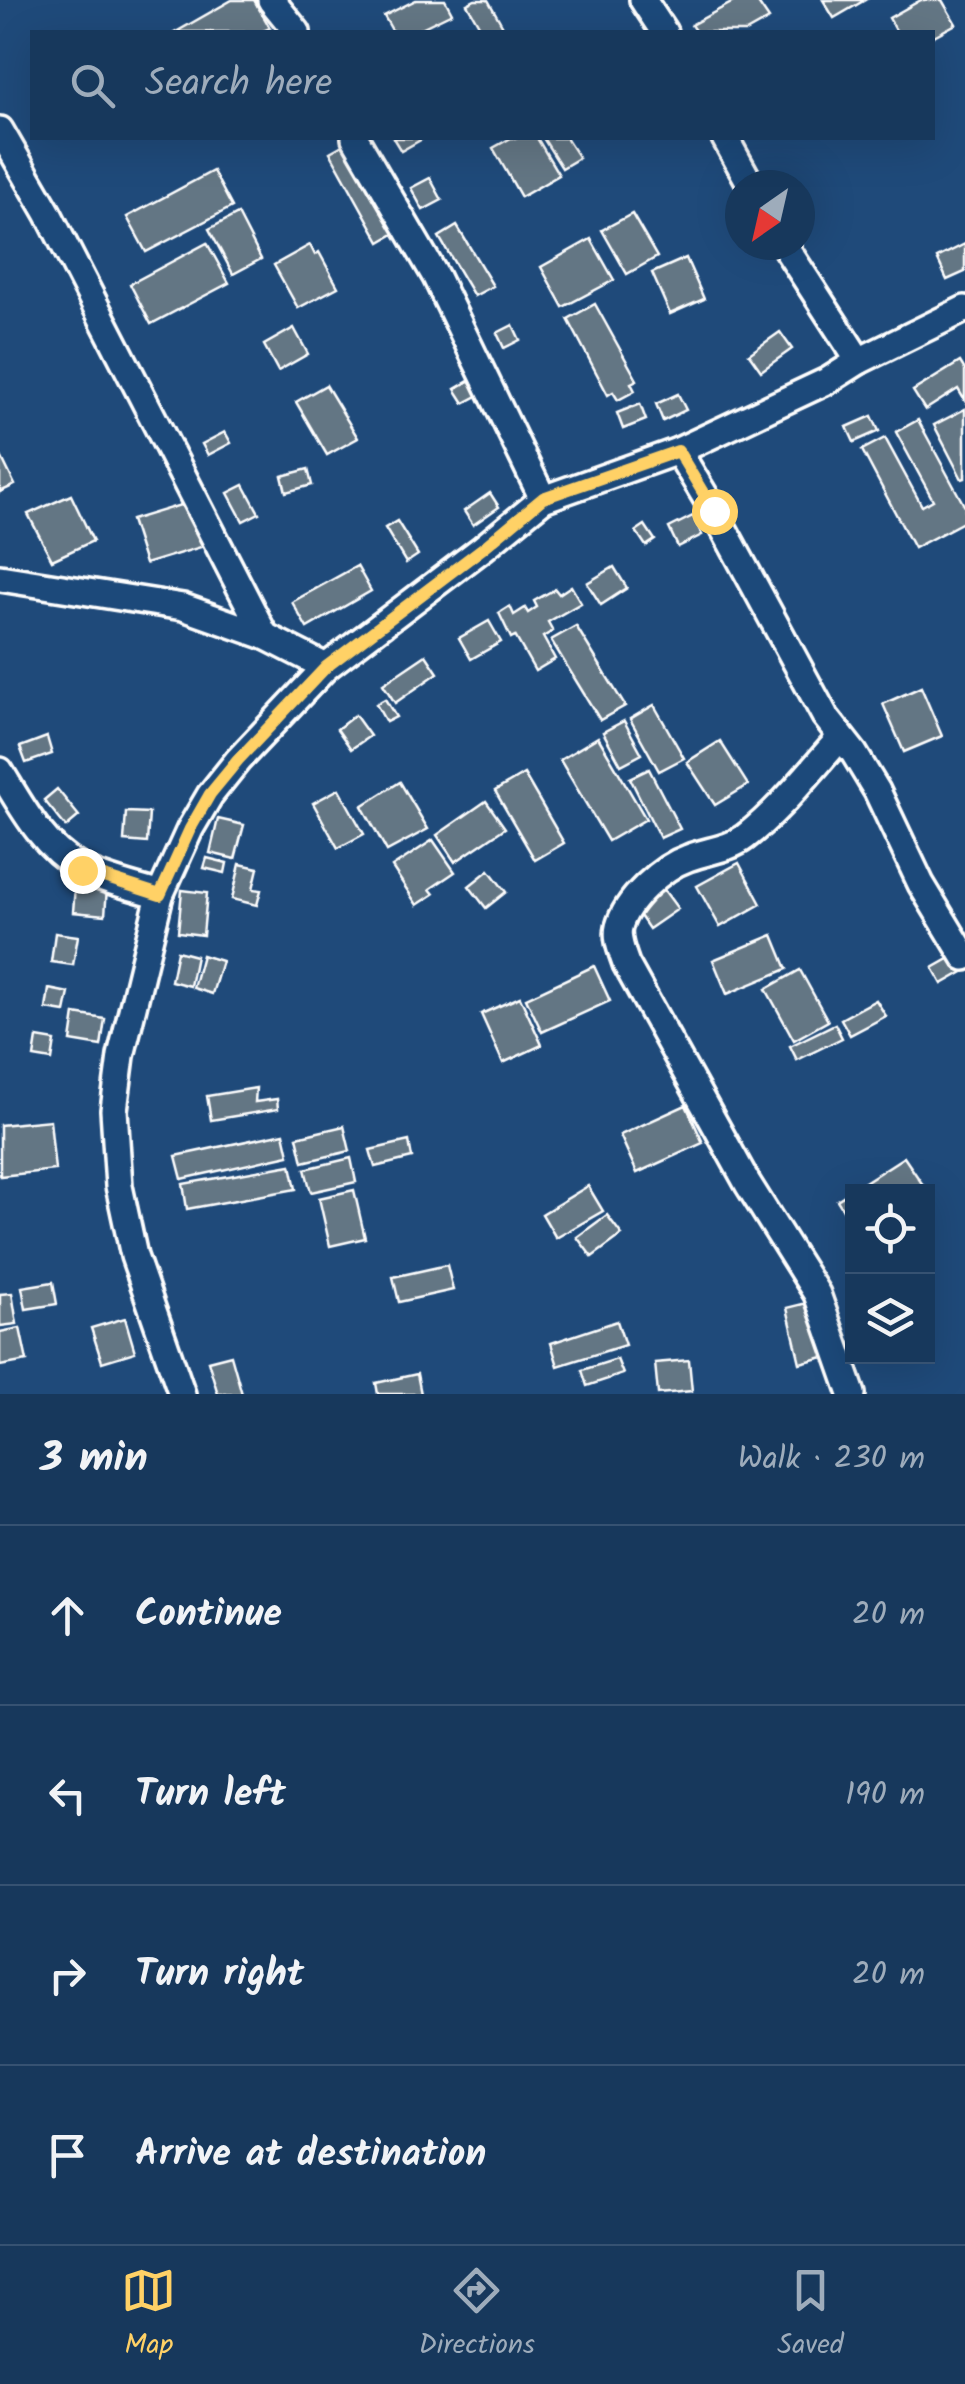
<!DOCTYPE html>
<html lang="en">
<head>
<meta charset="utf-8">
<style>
	:root { --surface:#17385c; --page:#203f62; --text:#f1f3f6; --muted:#9eacbb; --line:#365272; --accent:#ffd166 }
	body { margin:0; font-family:Kalam,sans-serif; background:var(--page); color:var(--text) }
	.controls { position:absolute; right:30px; bottom:30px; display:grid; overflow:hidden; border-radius:0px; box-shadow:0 10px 40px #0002 }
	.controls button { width:90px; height:90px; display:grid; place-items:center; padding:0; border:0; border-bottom:2px solid var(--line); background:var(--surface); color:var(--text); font:50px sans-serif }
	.compass { position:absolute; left:725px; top:170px; width:90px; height:90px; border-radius:50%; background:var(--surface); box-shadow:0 10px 40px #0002; rotate:214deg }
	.stop { position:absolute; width:30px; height:30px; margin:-22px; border:8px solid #ffd166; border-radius:50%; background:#fff }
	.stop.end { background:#ffd166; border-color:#fff; box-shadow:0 2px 10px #0008 }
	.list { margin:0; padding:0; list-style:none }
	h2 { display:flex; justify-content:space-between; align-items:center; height:130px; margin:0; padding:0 40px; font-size:42px }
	h2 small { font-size:32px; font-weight:400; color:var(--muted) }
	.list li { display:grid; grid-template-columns:65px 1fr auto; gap:30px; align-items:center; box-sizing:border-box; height:180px; padding:0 40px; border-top:2px solid var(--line) }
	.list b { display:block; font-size:38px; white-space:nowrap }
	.list em { font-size:32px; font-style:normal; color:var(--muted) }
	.icon { flex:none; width:55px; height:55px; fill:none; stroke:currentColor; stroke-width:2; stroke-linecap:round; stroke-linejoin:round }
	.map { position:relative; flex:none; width:965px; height:1394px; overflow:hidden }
	.search { position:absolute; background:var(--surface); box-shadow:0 10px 40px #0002; left:30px; right:30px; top:30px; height:110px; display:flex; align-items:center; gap:25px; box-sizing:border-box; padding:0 35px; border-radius:0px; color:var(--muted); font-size:38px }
	.sheet { height:850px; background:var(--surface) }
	nav { display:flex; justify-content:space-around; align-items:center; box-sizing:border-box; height:140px; border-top:2px solid var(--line); background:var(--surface); font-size:28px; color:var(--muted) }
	nav a { display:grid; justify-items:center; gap:5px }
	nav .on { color:var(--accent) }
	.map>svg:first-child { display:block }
	.building { fill:#647684; stroke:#fff; stroke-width:2.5 }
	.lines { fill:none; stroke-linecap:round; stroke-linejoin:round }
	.minor-casing { stroke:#fff; stroke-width:32 }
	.minor { stroke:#1f4a7a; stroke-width:25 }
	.route { stroke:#ffd166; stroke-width:12 }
</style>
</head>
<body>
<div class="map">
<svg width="965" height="1394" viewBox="0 0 965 1394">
	<rect width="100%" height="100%" fill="#1f4a7a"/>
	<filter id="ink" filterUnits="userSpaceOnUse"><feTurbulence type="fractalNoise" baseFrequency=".01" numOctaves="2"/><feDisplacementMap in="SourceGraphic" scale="20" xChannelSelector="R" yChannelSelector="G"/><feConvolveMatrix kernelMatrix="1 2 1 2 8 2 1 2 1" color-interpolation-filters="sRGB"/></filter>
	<g filter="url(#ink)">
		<!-- building -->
		<g class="building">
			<polygon points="232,0 254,0 270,28 261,32 176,32"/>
			<polygon points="416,0 445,0 452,13 413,32 393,32 384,16"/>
			<polygon points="475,0 488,0 506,32 483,32 467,4"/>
			<polygon points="737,0 756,0 769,19 746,32 696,32 691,25"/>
			<polygon points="823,0 865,0 834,18"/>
			<polygon points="921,0 942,0 956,24 932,37 932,32 897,32 889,18"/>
			<polygon points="393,138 424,138 401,151"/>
			<polygon points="511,138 537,138 559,175 521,197 493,148"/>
			<polygon points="543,138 566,138 579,158 562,168"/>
			<polygon points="348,142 397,232 380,242 330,152"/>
			<polygon points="213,171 232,207 146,252 127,217"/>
			<polygon points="430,178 442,200 423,210 411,188"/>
			<polygon points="238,214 261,259 233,274 209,229"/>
			<polygon points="632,214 657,257 627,274 602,230"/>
			<polygon points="457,226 493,286 474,296 439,237"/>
			<polygon points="591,239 614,280 563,307 541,267"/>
			<polygon points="207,243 229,283 151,324 130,284"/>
			<polygon points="965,244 965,272 947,280 937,258"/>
			<polygon points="310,245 315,255 319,252 338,287 298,308 274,265"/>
			<polygon points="686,258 704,299 670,314 652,273"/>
			<polygon points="595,304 637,380 631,383 635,391 618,400 613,392 608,395 568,319"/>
			<polygon points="513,325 520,340 504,348 497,333"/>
			<polygon points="294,328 308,354 278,371 264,345"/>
			<polygon points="780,332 792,349 761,371 749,354"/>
			<polygon points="960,362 965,370 965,401 958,389 925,410 913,391"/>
			<polygon points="474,378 483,393 464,403 455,389"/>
			<polygon points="326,385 358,438 327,455 296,402"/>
			<polygon points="678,394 686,410 663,421 656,404"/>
			<polygon points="640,404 646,420 623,429 617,413"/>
			<polygon points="965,409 965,478 962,479 934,425"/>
			<polygon points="872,416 879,431 854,442 847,427"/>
			<polygon points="918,420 965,507 965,521 914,548 862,450 885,438 922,506 933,500 896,432"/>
			<polygon points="225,432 231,443 208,455 202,444"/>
			<polygon points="0,454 15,485 0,492"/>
			<polygon points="308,469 312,485 286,492 282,476"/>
			<polygon points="244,485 259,513 243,521 228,493"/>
			<polygon points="490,493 499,507 473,525 464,511"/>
			<polygon points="71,495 93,541 52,560 28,514"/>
			<polygon points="197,500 211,544 145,564 131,520"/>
			<polygon points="693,516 702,535 678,547 669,528"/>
			<polygon points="397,521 418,555 406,563 385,528"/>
			<polygon points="645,525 655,540 646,546 636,531"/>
			<polygon points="357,566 371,591 307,628 292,602"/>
			<polygon points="614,567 627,588 601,605 587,583"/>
			<polygon points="571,586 581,603 548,622 553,631 543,637 555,659 535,671 515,636 511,638 499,613 510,606 514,615 525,608 528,613 537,607 534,601 555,589 559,594"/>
			<polygon points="489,621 501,642 471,659 459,638"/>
			<polygon points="576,626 625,706 600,720 551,640"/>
			<polygon points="426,655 438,673 395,703 383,684"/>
			<polygon points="921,687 942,736 904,752 883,704"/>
			<polygon points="385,699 396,717 386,722 376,704"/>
			<polygon points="654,705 684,758 659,771 630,719"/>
			<polygon points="355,715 370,736 351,749 337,729"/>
			<polygon points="624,721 642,754 621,765 603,732"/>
			<polygon points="47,737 52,754 26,763 20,747"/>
			<polygon points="598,737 646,819 608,841 560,760"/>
			<polygon points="720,741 748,785 715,805 687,762"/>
			<polygon points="649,769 680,829 660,838 630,778"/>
			<polygon points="524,774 564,843 535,860 495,791"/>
			<polygon points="400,782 428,829 387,851 362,806"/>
			<polygon points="57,789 79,816 66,827 44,800"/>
			<polygon points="339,789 364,834 338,848 313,803"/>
			<polygon points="486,801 505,828 455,862 437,835"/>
			<polygon points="126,812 149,813 147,843 124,841"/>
			<polygon points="218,819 244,825 235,859 210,853"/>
			<polygon points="433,840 455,872 430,889 434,894 417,905 392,867"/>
			<polygon points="207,858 227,863 225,873 204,868"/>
			<polygon points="739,863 761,904 720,927 697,886"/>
			<polygon points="240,864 258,868 253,889 261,890 257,905 232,899"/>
			<polygon points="489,870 506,892 486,908 469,886"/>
			<polygon points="75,886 107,888 105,915 73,912"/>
			<polygon points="182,890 207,893 203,935 178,932"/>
			<polygon points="664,890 678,909 649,929 636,910"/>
			<polygon points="55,933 78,936 73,965 51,962"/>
			<polygon points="773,935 787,969 727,994 713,960"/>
			<polygon points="177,951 196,956 190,986 171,981"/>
			<polygon points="202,955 222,961 212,994 193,988"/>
			<polygon points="956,955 965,971 942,984 933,968"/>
			<polygon points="594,966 610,1001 542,1032 526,998"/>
			<polygon points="800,970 828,1021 794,1040 766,989"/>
			<polygon points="49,989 69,993 65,1012 46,1009"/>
			<polygon points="520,997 542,1045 503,1063 481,1014"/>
			<polygon points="876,1000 886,1016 850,1035 841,1019"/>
			<polygon points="75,1014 105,1019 101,1046 71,1041"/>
			<polygon points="835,1024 842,1038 797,1060 790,1046"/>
			<polygon points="37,1038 55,1041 52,1060 34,1057"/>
			<polygon points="256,1088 255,1102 277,1099 278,1109 211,1120 207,1096"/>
			<polygon points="686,1105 703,1143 637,1173 620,1135"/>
			<polygon points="50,1120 55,1170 0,1176 0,1125"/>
			<polygon points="344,1126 350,1151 303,1162 297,1137"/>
			<polygon points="284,1133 289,1155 182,1179 176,1156"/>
			<polygon points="409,1141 412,1158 375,1167 370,1150"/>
			<polygon points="904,1157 923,1185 912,1192 852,1192 852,1224 837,1200"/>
			<polygon points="351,1158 356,1182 311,1192 305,1169"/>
			<polygon points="291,1165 296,1189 187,1209 183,1184"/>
			<polygon points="588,1186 603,1211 556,1238 542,1214"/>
			<polygon points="354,1190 365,1238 330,1246 319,1198"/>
			<polygon points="607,1215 622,1235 592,1257 577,1237"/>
			<polygon points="447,1265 453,1290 399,1302 393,1277"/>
			<polygon points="53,1282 57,1304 26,1309 22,1287"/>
			<polygon points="12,1293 17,1324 0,1326 0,1294"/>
			<polygon points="815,1301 828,1356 800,1363 787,1308"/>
			<polygon points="125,1318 135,1352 102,1362 91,1328"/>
			<polygon points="617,1321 625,1345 558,1366 551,1343"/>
			<polygon points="20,1328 27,1361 0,1366 0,1332"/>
			<polygon points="231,1355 242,1394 218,1394 208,1361"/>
			<polygon points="617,1359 623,1374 587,1386 582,1370"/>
			<polygon points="689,1360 692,1391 658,1394 655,1363"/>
			<polygon points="417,1374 421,1394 378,1394 376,1383"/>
		</g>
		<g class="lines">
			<defs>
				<g id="minor">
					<polyline points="271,0 297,32"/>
					<polyline points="643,0 664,32"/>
					<polyline points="0,130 48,213 265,636"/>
					<polyline points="355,138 436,277 543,499"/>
					<polyline points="725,138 751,185"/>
					<polyline points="784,245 859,361"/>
					<polyline points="678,451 714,511 825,716 854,753 877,791 921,884 965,957"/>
					<polyline points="0,578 183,607 265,636 326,667"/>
					<path d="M841 737C810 771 781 809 745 837 728 850 708 850 688 858 662 867 626 900 619 927 616 939 622 952 626 964L748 1184 817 1294 852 1394"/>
					<path d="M0 771C22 807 42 846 79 867 101 880 135 887 160 895"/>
					<polyline points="182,1394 134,1256 119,1186 114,1110 121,1056 160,895 190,829 210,795 238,760 326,667 483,548 543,499 678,451 829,380 859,361 965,309"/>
				</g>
			</defs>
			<!-- minor casing -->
			<use href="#minor" class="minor-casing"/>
			<!-- minor -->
			<use href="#minor" class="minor"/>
		</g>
	</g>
	<g class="lines" filter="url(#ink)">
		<!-- route -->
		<polyline class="route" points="82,870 160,895 190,829 210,794 238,760 326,667 483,548 543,498 678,451 714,511"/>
	</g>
</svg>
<div class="controls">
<button><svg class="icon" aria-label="locate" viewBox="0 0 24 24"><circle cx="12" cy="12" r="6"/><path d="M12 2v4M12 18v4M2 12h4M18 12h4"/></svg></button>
<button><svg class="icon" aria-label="layers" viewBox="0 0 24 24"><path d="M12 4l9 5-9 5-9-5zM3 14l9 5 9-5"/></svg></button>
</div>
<svg class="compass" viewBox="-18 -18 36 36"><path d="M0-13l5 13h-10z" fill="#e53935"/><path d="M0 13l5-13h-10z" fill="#9eacbb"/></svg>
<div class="stop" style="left:714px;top:511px"></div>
<div class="stop end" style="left:82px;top:870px"></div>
<div class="search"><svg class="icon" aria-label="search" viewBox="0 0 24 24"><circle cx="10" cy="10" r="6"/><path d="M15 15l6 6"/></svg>Search here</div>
</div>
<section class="sheet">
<h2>3 min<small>Walk · 230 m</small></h2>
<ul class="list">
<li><svg class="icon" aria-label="ahead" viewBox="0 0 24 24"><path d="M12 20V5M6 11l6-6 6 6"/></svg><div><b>Continue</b></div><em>20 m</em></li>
<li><svg class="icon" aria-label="left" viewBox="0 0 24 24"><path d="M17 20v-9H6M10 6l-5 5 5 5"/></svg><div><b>Turn left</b></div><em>190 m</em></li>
<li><svg class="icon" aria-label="right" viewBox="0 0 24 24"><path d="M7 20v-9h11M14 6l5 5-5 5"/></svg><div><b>Turn right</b></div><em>20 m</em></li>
<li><svg class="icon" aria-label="arrive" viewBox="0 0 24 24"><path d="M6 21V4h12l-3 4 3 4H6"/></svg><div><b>Arrive at destination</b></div></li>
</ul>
</section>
<nav>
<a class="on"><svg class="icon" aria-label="map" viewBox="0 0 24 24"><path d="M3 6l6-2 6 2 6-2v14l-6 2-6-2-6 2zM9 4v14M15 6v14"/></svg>Map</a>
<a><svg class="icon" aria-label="directions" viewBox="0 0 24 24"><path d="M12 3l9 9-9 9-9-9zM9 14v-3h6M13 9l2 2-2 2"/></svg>Directions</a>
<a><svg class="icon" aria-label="saved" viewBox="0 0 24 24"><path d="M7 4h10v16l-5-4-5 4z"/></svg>Saved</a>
</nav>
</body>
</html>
